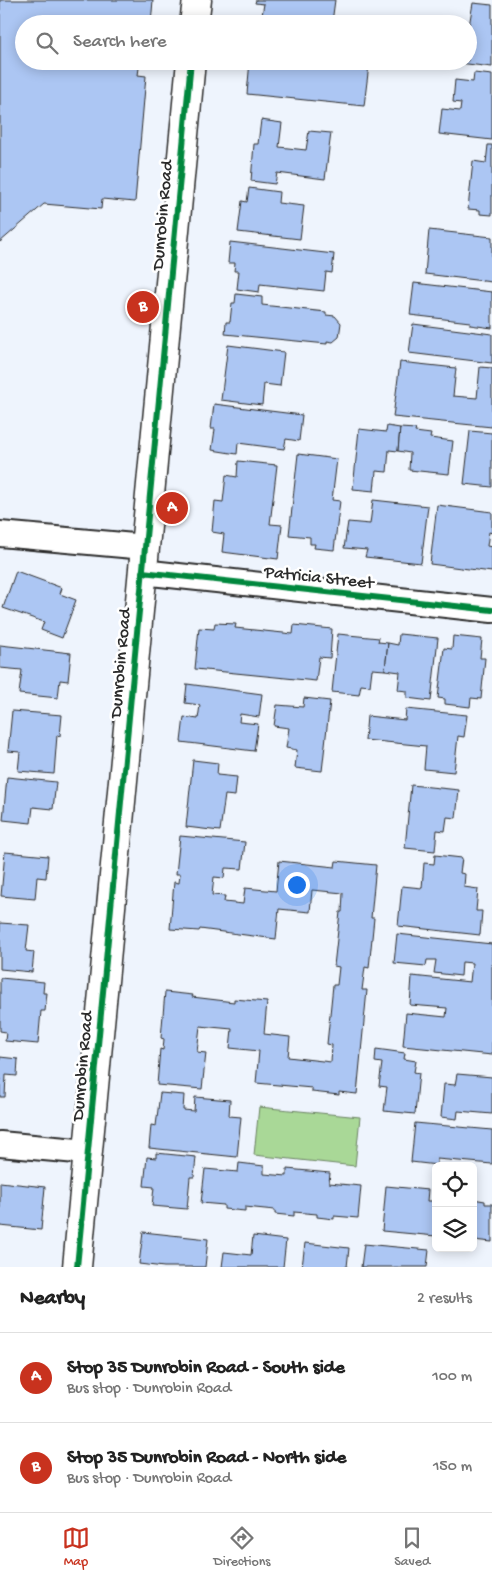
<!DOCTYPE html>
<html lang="en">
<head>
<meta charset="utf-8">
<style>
	:root { --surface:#fff; --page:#f6f6f6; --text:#222; --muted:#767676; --line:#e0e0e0; --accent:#c8321e }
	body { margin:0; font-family:"Gochi Hand",sans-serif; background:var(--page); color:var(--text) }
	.controls { position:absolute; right:15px; bottom:15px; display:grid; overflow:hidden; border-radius:8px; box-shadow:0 2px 12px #0003 }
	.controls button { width:45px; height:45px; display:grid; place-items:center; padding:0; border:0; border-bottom:1px solid var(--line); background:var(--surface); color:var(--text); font:25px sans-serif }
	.you { position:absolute; left:296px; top:884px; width:18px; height:18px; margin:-12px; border:4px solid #fff; border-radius:50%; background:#1a73e8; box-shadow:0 0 0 8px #1a73e833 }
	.badge { display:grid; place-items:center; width:32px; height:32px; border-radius:50%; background:var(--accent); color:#fff; font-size:16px; font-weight:700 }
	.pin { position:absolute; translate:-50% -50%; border:2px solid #fff; box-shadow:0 1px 5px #0006 }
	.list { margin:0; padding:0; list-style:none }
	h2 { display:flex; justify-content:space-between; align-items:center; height:65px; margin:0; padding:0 20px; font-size:21px }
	h2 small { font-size:16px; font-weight:400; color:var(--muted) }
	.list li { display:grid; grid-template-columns:32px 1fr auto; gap:15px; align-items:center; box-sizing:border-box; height:90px; padding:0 20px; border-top:1px solid var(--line) }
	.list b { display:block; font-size:19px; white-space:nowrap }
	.list p { margin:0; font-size:16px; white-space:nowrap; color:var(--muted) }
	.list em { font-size:16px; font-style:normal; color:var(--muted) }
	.icon { flex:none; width:28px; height:28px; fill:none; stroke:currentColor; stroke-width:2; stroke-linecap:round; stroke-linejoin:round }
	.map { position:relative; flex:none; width:492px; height:1267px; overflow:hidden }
	.search { position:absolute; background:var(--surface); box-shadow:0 2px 12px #0003; left:15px; right:15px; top:15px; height:55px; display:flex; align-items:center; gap:12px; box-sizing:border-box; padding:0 18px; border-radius:28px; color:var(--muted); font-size:19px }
	.sheet { height:245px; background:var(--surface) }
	nav { display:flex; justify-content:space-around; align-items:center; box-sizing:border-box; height:70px; border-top:1px solid var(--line); background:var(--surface); font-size:14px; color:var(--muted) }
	nav a { display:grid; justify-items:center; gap:2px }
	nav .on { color:var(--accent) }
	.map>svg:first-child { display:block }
	.green { fill:#a9d897; stroke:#6a8261 }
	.building { fill:#acc6f3; stroke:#2b2b2b }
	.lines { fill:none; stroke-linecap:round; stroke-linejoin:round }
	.street-casing { stroke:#2b2b2b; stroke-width:28 }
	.secondary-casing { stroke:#2b2b2b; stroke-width:31 }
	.street { stroke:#fff; stroke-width:24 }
	.secondary { stroke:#fff; stroke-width:28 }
	.cycleway-casing { stroke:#fff; stroke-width:9 }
	.cycleway { stroke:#00873e; stroke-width:6 }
	.labels { text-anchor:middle; stroke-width:5; stroke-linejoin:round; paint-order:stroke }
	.street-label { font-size:18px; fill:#2b2b2b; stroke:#fff }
</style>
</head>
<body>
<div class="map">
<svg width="492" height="1267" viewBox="0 0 492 1267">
	<rect width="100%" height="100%" fill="#eef4fd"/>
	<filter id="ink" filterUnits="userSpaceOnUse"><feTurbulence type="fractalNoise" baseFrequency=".02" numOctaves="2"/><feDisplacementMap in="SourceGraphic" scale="10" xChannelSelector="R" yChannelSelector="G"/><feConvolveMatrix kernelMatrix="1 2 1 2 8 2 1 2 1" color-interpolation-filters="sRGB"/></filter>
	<g filter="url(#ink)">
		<!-- green -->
		<polygon class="green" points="259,1107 360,1117 355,1166 254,1155"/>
		<!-- building -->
		<g class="building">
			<polygon points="0,0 153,0 151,24 24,24 24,61 140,61 138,75 146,76 135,202 102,199 101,209 44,204 0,242"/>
			<polygon points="256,0 335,0 332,22 262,15 264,4 255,3"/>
			<polygon points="473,3 492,5 492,67 459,63 460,61 468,61 468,32"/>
			<polygon points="250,61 330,61 369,65 364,106 247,94"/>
			<polygon points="474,73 492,75 492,140 439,134 442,109 460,111 461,103 453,102 455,80 473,82"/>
			<polygon points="261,120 282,123 279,147 306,150 309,131 331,133 325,179 277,173 275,184 251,181 254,144 258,144"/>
			<polygon points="488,145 492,145 492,215 480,214 480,210 468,209 473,161 486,163"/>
			<polygon points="249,188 279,192 278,203 304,206 300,239 238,232 242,201 247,202"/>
			<polygon points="429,230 492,237 492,282 425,274"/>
			<polygon points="230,242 334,254 332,273 326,272 324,291 260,284 259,292 237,289 239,271 234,271 235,263 228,263"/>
			<polygon points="414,283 492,292 492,328 470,325 470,322 410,315"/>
			<polygon points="236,294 262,297 262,305 326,312 326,315 335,316 341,323 339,337 333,342 327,341 327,344 225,334 226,322 230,322 232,303 235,303"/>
			<polygon points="413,324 492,334 492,363 409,353"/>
			<polygon points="228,345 284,352 280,386 264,384 262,405 221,400"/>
			<polygon points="400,362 456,368 453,396 477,398 480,367 492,368 492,427 393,417"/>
			<polygon points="214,404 302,415 299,441 286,439 284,449 238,443 237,454 212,450 215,429 211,429"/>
			<polygon points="387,426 400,428 398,451 389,450 387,472 376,471 374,491 353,489 359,429 386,432"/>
			<polygon points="400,428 416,429 415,432 431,434 430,438 453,441 449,474 409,470 410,453 398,451"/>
			<polygon points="470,431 492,433 492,487 464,484"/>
			<polygon points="298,454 337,459 332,500 340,501 334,550 314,548 315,544 310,544 310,537 289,535"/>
			<polygon points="238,461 277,465 270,524 282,525 278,559 222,552 224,534 212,532 215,501 223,502 226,475 237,477"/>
			<polygon points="373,500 428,506 421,563 365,557 367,550 344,548 348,522 370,524"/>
			<polygon points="437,505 492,512 492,533 489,532 487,546 492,547 492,572 430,564"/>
			<polygon points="16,571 62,588 60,594 76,600 62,638 41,630 44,622 3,608"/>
			<polygon points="215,623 236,624 235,628 293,634 294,625 332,629 330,658 319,657 316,681 195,669 199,628 214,629"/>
			<polygon points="338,634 379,638 378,642 388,643 385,670 372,669 370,686 361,685 359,695 332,692"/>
			<polygon points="399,634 438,638 431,701 407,698 407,691 398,690 400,672 385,670 388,643 398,645"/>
			<polygon points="453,636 482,639 480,658 485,658 481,699 471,698 470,707 445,704 445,699 438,698 444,648 452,649"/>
			<polygon points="0,645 71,653 68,681 60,680 58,698 19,694 22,670 0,668"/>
			<polygon points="187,684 262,694 259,717 240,714 239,722 258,724 254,751 181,742 184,717 198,719 200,705 185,703"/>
			<polygon points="304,698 330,701 322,771 295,768 297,750 286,748 289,728 274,726 277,705 303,707"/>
			<polygon points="406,709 467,715 464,737 458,736 454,772 424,769 426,746 365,740 367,716 405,720"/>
			<polygon points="12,711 62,715 60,736 57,735 54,774 18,771 20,752 8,751"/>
			<polygon points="193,760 218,763 217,775 237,777 235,796 225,795 220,831 186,827"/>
			<polygon points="7,777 56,782 53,809 33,807 31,823 3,820"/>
			<polygon points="411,785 459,790 456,818 447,817 445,831 437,830 435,851 405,848"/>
			<polygon points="180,836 245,842 242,869 225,868 224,878 214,877 212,895 225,896 224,902 243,904 245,888 276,891 279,861 335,867 336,861 376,865 371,918 374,918 369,968 365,967 362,990 367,990 357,1094 339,1092 339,1095 312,1092 312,1088 256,1083 259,1051 230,1048 232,1029 200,1026 197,1052 206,1053 202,1089 157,1085 160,1049 163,1050 164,1039 161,1038 165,992 193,995 192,997 234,1002 234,999 267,1002 264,1034 290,1037 288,1057 331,1062 332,1045 327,1044 333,985 337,985 339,967 334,966 340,912 342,912 343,893 312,890 310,912 279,909 276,939 200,929 199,931 170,929 174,882 179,883 180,874 176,874"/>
			<polygon points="5,852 48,856 46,878 37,877 35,899 1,896"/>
			<polygon points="435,855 462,858 460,873 465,874 464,887 478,889 476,911 482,911 480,935 398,926 402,886 422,888 424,863 434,864"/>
			<polygon points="0,923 29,925 26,951 34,952 32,972 0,969"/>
			<polygon points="397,934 492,944 492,1055 403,1046 406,1013 446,1017 447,1008 410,1005 412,976 470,982 472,963 462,962 461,976 434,973 436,960 427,960 426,966 394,963"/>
			<polygon points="0,978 44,982 43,993 47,993 45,1011 41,1011 38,1044 5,1041 6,1032 0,1031"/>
			<polygon points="376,1049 405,1053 404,1059 416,1061 414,1072 419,1073 415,1114 384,1111 387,1087 379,1086 382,1063 375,1062"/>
			<polygon points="0,1057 18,1059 17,1076 6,1075 5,1097 0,1097"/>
			<polygon points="457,1074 492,1077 492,1114 458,1111 457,1119 441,1117 444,1084 455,1085"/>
			<polygon points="160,1093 184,1095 183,1110 194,1111 195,1097 230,1100 229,1116 241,1117 237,1157 149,1148 151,1125 156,1126"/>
			<polygon points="415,1123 492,1130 492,1164 437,1159 437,1165 411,1162"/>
			<polygon points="156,1153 196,1157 194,1177 190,1177 187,1209 152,1206 154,1187 144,1186 147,1157 156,1158"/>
			<polygon points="239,1163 264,1166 264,1174 287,1176 287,1169 330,1173 329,1183 361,1186 358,1218 334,1216 334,1219 317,1217 317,1214 294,1212 294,1216 275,1214 275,1210 245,1207 245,1211 224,1209 224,1205 201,1203 205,1169 238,1172"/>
			<polygon points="0,1182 45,1187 41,1230 0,1226"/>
			<polygon points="386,1186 428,1190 427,1201 436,1201 436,1236 382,1231"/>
			<polygon points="473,1199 485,1201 485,1204 492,1204 492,1242 473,1240"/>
			<polygon points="143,1232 208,1239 205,1267 164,1267 139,1264"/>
			<polygon points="253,1236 286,1240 283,1267 222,1267 224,1252 251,1255"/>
			<polygon points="305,1243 349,1248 347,1267 302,1267"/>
			<polygon points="364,1244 429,1250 427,1267 361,1267"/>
		</g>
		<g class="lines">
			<defs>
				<g id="street">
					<polyline points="0,534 145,547"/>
					<polyline points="142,572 492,610"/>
					<polyline points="0,1144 88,1152"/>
				</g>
				<g id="secondary">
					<polyline points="194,24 197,0"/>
					<polyline points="77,1267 191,61"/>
				</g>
			</defs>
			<!-- street casing -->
			<use href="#street" class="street-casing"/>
			<!-- secondary casing -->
			<use href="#secondary" class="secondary-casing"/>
			<!-- street -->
			<use href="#street" class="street"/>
			<!-- secondary -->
			<use href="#secondary" class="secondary"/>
			<defs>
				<g id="cycleway">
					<polyline points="142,572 492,610"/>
					<polyline points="77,1267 191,61"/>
				</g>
			</defs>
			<!-- cycleway casing -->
			<use href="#cycleway" class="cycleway-casing"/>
			<!-- cycleway -->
			<use href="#cycleway" class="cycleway"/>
		</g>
	</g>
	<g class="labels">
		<!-- street labels -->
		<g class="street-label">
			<text transform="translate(161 215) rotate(-85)" y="6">Dunrobin Road</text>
			<text transform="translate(319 576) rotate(6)" y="6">Patricia Street</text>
			<text transform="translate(119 663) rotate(-85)" y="6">Dunrobin Road</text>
			<text transform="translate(81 1066) rotate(-85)" y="6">Dunrobin Road</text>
		</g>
	</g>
</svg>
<div class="controls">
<button><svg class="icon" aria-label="locate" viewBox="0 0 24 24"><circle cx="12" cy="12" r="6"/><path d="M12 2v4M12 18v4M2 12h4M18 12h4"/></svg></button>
<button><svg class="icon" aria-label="layers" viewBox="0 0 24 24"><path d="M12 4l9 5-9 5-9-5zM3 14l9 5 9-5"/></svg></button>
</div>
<div class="you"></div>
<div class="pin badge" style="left:172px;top:508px">A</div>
<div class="pin badge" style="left:143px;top:307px">B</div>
<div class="search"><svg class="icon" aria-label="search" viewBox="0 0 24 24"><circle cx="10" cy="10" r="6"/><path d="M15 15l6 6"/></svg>Search here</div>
</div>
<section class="sheet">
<h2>Nearby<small>2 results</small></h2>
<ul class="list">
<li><span class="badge">A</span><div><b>Stop 35 Dunrobin Road - South side</b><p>Bus stop · Dunrobin Road</p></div><em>100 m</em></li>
<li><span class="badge">B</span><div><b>Stop 35 Dunrobin Road - North side</b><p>Bus stop · Dunrobin Road</p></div><em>150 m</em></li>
</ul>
</section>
<nav>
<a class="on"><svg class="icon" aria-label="map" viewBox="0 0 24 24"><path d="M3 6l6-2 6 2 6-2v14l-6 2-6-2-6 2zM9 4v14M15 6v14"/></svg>Map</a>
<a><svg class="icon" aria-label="directions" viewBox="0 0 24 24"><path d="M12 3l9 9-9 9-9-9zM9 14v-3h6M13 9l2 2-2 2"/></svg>Directions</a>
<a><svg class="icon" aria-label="saved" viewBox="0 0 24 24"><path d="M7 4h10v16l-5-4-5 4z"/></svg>Saved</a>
</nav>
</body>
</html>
